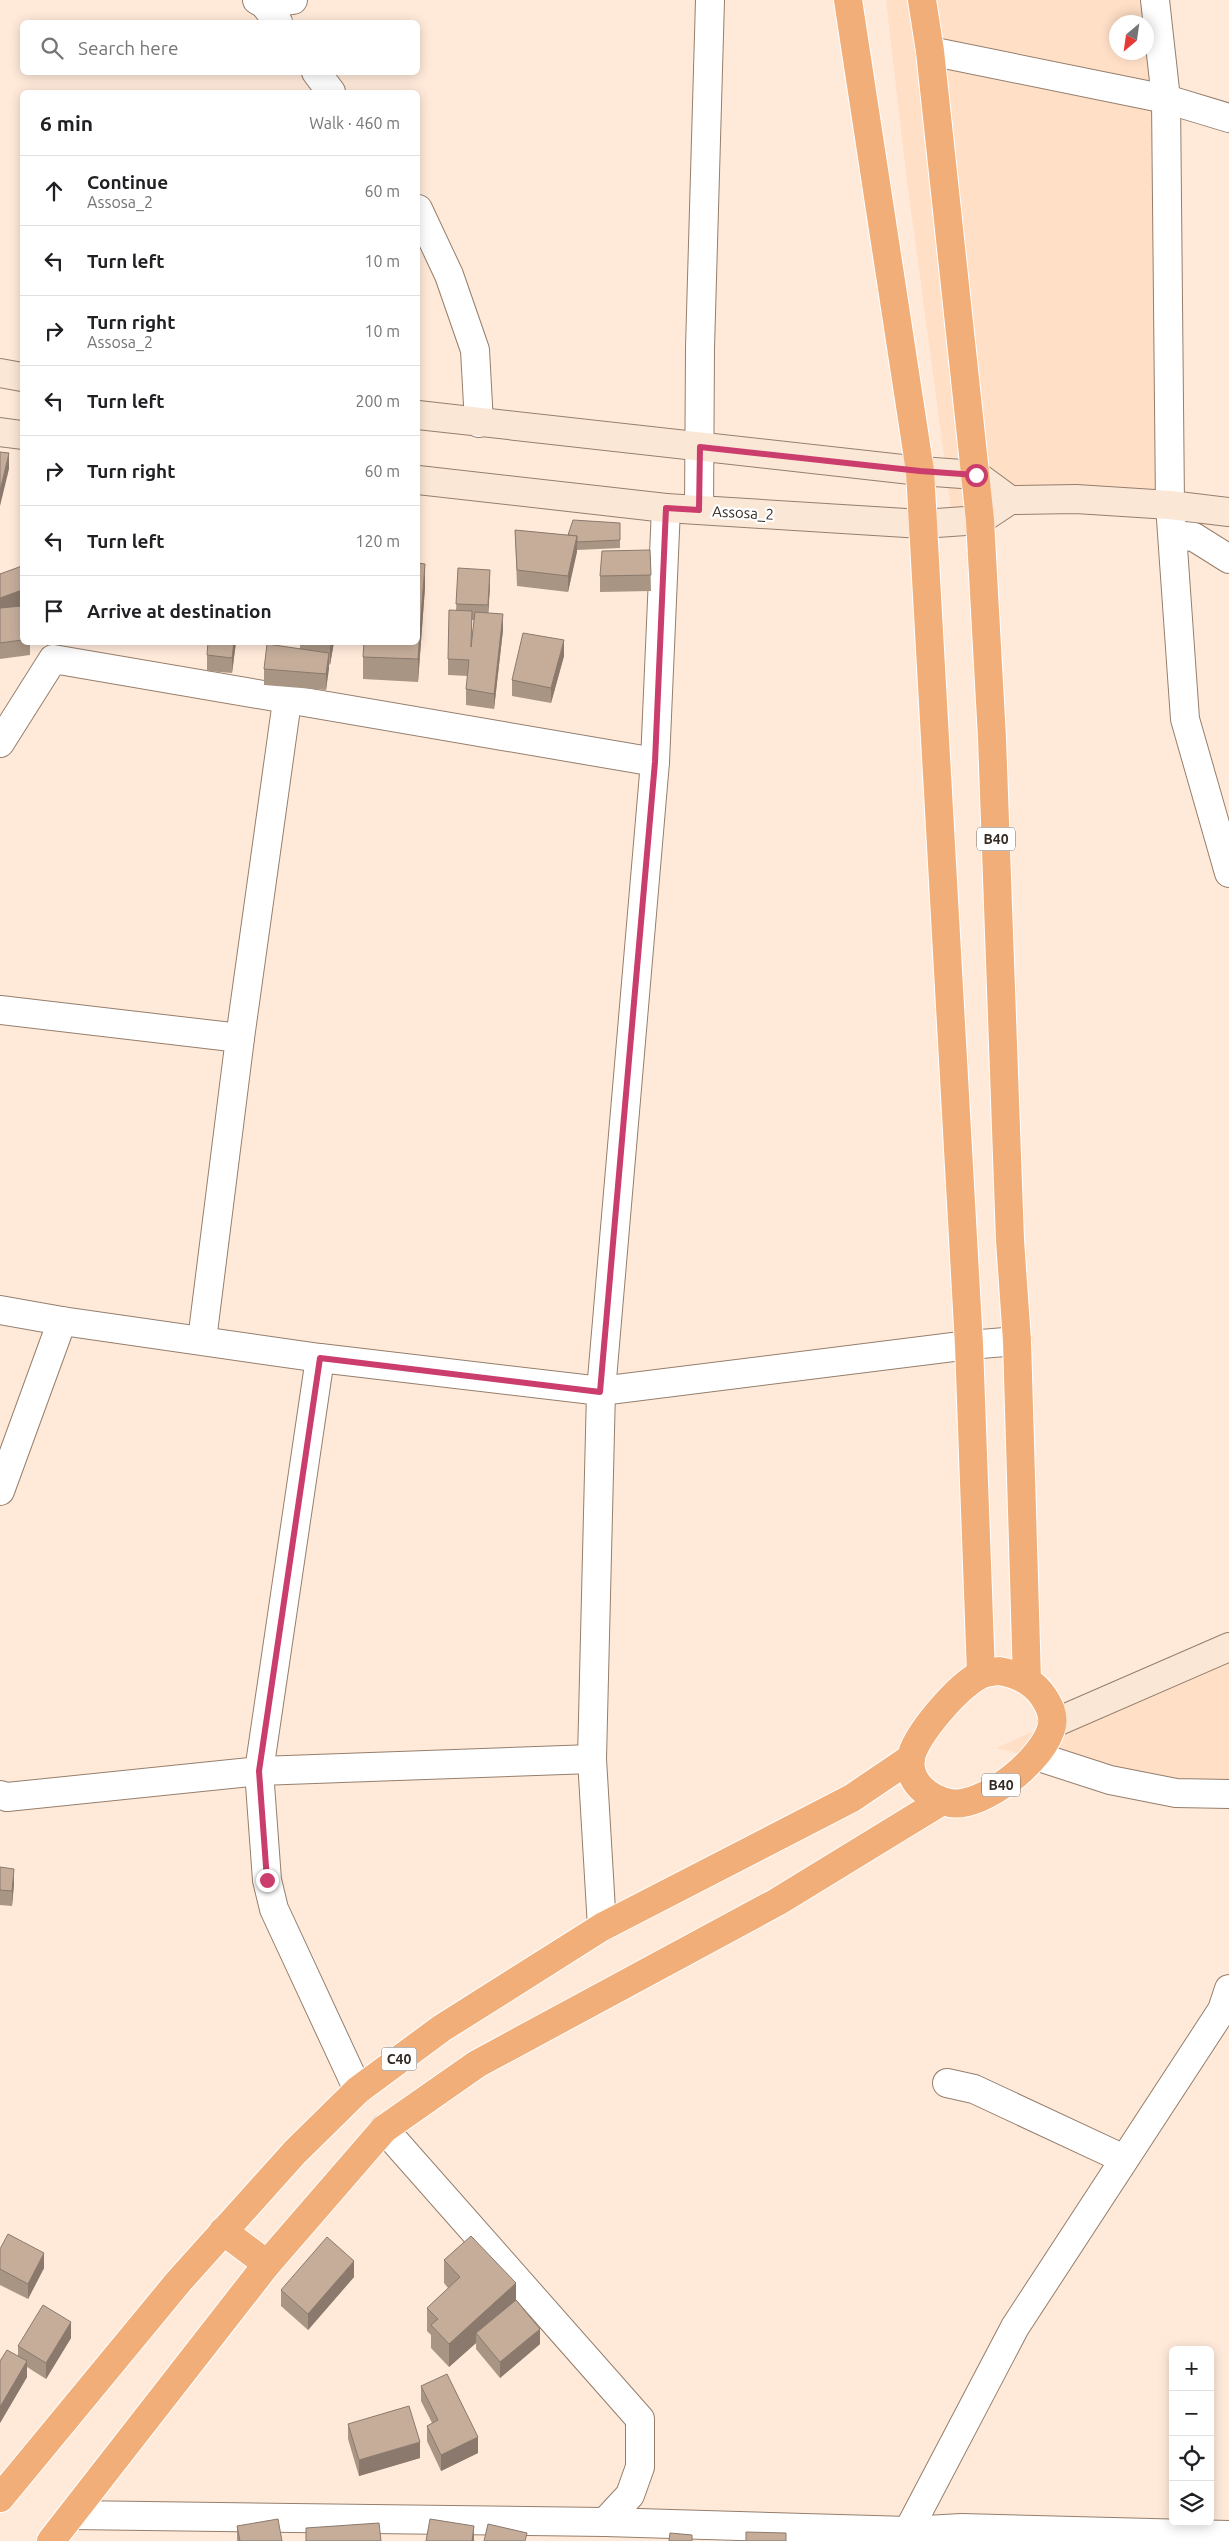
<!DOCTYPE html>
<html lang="en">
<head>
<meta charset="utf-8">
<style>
	:root { --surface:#fff; --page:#f6f6f6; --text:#202124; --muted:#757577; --line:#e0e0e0 }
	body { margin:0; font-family:Ubuntu,sans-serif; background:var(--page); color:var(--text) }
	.controls { position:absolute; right:15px; bottom:15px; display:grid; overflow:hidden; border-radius:8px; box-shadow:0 2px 12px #0003 }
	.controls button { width:45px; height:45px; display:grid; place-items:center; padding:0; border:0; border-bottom:1px solid var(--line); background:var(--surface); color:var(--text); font:25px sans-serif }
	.compass { position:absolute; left:1109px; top:15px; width:45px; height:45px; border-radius:50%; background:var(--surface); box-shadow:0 2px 12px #0003; rotate:209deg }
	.stop { position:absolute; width:15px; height:15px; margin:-11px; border:4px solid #ca3d6c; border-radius:50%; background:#fff }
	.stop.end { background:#ca3d6c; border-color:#fff; box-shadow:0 1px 5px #0008 }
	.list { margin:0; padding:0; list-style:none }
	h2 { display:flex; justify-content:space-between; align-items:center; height:65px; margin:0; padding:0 20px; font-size:21px }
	h2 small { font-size:16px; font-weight:400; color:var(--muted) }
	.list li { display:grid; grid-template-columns:32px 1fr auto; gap:15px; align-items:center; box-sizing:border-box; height:70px; padding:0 20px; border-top:1px solid var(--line) }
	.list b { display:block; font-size:19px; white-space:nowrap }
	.list p { margin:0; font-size:16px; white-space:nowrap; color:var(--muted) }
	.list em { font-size:16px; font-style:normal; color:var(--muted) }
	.icon { flex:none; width:28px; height:28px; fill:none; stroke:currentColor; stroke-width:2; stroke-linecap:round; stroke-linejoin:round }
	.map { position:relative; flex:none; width:1229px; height:2541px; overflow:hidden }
	.search { position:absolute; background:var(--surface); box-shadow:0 2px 12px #0003; left:20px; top:20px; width:400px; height:55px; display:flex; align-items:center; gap:12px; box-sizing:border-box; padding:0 18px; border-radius:8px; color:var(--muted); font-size:19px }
	.panel { position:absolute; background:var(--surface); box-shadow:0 2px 12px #0003; left:20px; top:90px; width:400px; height:555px; border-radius:8px }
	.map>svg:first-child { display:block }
	.built { fill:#ffdfc6; fill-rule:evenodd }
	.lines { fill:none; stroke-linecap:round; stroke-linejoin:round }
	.street-casing { stroke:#957e6c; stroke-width:30 }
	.secondary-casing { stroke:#957e6c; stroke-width:30 }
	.highway-casing { stroke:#fff; stroke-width:30 }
	.street { stroke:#fff; stroke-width:28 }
	.secondary { stroke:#fbe7d6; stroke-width:28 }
	.highway { stroke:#f1ae78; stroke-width:28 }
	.wall { fill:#a99584; fill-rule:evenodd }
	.shaded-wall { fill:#8a796c }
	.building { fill:#c5ad9a; stroke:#8a796c }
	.route { stroke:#ca3d6c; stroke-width:6 }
	.labels { text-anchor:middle; stroke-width:4.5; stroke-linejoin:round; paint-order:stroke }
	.shield { fill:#fff; stroke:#726b66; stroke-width:1 }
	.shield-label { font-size:14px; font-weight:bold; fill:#352b24 }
	.street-label { font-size:15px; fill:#352b24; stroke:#fff }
</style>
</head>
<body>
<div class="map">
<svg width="1229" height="2541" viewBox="0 0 1229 2541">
	<rect width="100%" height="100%" fill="#ffeada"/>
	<!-- built -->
	<g class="built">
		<path d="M886 0H1146L1175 508H951L906 173ZM1116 22H1146V52H1116Z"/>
		<polygon points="1229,1644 1229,1794 1185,1793 996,1748"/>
	</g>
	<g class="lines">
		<defs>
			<g id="street">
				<polyline points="257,0 264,4 278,22"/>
				<polyline points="1155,0 1166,99 1170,505 1185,719 1229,873"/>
				<polyline points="264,4 293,0"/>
				<polyline points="930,51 1166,99 1229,118"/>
				<polyline points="316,72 331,92"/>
				<polyline points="418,209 449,275 475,350 479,423"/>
				<polyline points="699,510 700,348 710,0"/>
				<polyline points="1173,535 1194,537 1229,559"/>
				<polyline points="0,743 53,659 655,762"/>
				<polyline points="0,1010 240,1038"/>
				<polyline points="0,1310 62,1321 320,1358 601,1391 969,1345 1017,1341"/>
				<polyline points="202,1340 240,1038 287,701"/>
				<polyline points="320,1358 259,1771 267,1880 274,1909 358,2090"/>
				<polyline points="0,1491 62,1321"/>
				<polyline points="1036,1756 1110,1780 1176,1793 1229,1794"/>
				<polyline points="0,1795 7,1797 259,1771 592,1759"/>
				<polyline points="602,1927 592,1759 601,1391 655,762 666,508"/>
				<polyline points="947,2083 974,2089 1124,2159"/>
				<polyline points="384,2129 640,2419 640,2467 630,2495 605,2522"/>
				<polyline points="72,2515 605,2522 908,2531 962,2528 1229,2535"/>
				<polyline points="908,2531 1015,2327 1222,2010 1229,1989"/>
			</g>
			<g id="secondary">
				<polyline points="0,373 22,377"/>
				<polyline points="418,415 920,471 976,475 1010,500"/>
				<polyline points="0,432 22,435"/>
				<polyline points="418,480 666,508 922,524 980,520 1010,500 1076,499 1170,505 1229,512"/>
				<polyline points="1052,1724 1229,1647"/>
			</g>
			<g id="highway">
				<polyline points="848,0 920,471 969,1345 981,1674"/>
				<polyline points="922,0 930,51 980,520 992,738 1010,1240 1017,1341 1027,1680"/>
				<path d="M999 1671C1017 1674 1033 1681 1043 1696 1049 1705 1054 1714 1052 1725 1046 1758 983 1809 950 1803 929 1799 907 1782 911 1758 915 1735 959 1685 980 1675 986 1672 993 1672 999 1671Z"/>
				<polyline points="223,2231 267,2264"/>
				<polyline points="0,2498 179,2281 295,2152 358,2090 442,2028 602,1927 852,1798 911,1758"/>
				<polyline points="51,2541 267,2264 384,2129 477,2064 777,1902 942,1801"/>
			</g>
		</defs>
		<!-- street casing -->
		<use href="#street" class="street-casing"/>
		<!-- secondary casing -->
		<use href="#secondary" class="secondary-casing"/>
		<!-- highway casing -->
		<use href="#highway" class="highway-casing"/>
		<!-- street -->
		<use href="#street" class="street"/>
		<!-- secondary -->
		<use href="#secondary" class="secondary"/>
		<!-- highway -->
		<use href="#highway" class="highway"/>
	</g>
	<!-- wall -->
	<g class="wall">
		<polygon points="620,523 620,548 577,550 568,592 517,586 515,530 568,535"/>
		<polygon points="650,550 651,591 600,592 600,576"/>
		<polygon points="22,566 22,642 30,642 30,655 0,659 0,574"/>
		<path d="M458 568 490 585 488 613 503 630 494 709 466 705V689L468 676 448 675V659L456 611ZM472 620H474L471 642Z"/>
		<polygon points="425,587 418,682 363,679 363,657"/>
		<polygon points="236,642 232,673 207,671 207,655"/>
		<polygon points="300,642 334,642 330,665 329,664 326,690 264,685 264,669 300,649"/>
		<polygon points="564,656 551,703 512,696 512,680"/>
		<polygon points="0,1867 14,1884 12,1906 0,1905"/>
		<polygon points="0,2249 44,2268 28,2299 0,2285"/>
		<polygon points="444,2260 516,2300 540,2344 500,2378 476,2349 476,2343 449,2367 431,2348 431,2335 427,2331 427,2308 448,2288 444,2283"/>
		<polygon points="354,2277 308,2330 281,2306 281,2290"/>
		<polygon points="71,2338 46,2379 27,2367 27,2377 0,2423 0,2361 18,2356 18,2346"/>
		<polygon points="421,2386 478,2453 441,2471 427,2441 427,2426 432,2423 421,2401"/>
		<polygon points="348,2424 420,2458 359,2476 348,2439"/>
		<polygon points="237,2526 282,2541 237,2541"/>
	</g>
	<!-- shaded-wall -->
	<g class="shaded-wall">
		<polygon points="9,453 9,469 0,506 0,491"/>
		<polygon points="577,536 577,552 568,592 568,576"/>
		<polygon points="425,564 425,587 418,682 418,659"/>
		<polygon points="490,570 490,585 488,620 488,605"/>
		<polygon points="22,590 22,606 0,613 0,598"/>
		<polygon points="503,614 503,630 494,709 494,694"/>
		<polygon points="564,640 564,656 551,703 551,688"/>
		<polygon points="234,642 236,642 232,673 232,658"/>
		<polygon points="330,642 334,642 330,665"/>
		<polygon points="329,653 329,669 326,690 326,674"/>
		<polygon points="14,1869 14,1884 12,1906 12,1891"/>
		<polygon points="44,2253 44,2268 28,2299 28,2284"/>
		<polygon points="354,2261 354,2277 308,2330 308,2314"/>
		<polygon points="516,2283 516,2306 476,2333 476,2343 449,2367 449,2344"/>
		<polygon points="71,2322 71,2338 46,2379 46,2363"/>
		<polygon points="540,2329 540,2344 500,2378 500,2362"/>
		<polygon points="27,2361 27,2377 0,2423 0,2407"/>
		<polygon points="478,2437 478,2453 441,2471 441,2455"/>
		<polygon points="420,2442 420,2458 359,2476 359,2460"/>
		<polygon points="474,2526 474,2541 472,2541"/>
	</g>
	<!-- building -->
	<g class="building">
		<polygon points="0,452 9,453 0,491"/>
		<polygon points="573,520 620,523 620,540 577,542 577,536 568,535"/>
		<polygon points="515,530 577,536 568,576 517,570"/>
		<polygon points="650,550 651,575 600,576 602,551"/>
		<polygon points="418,563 425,564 418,659 363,657 364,642 418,642"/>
		<polygon points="22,566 22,590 0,598 0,574"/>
		<polygon points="458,568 490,570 488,605 456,604"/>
		<polygon points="22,606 22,640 0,643 0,608"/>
		<polygon points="449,610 472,611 471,647 475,612 503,614 494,694 466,689 469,660 448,659"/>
		<polygon points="523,633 564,640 551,688 512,680"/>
		<polygon points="208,642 234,642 232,658 207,655"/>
		<polygon points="267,644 329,653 326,674 264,669"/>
		<polygon points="0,1867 14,1869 12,1891 0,1890"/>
		<polygon points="8,2234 44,2253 28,2284 0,2269 0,2249"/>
		<polygon points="471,2236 516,2283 449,2344 431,2325 438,2319 427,2308 460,2277 444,2260"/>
		<polygon points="327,2237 354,2261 308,2314 281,2290"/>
		<polygon points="516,2300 540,2329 500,2362 476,2333"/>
		<polygon points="43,2305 71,2322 46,2363 18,2346"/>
		<polygon points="7,2350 27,2361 0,2407 0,2361"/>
		<polygon points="447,2374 478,2437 441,2455 427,2426 438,2420 421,2386"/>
		<polygon points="409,2406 420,2442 359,2460 348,2424"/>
		<polygon points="278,2519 282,2541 240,2541 237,2526"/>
		<polygon points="430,2519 474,2526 472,2541 426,2541"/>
		<polygon points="379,2523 381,2541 306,2541 306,2528"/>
		<polygon points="488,2524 527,2533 525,2541 484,2541"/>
		<polygon points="746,2532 786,2533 786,2541 746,2541"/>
		<polygon points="670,2533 692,2535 692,2541 669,2541"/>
	</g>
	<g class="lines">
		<!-- route -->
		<polyline class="route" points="267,1880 259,1771 320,1358 600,1392 655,762 666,508 699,510 700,447 920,471 976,475"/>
	</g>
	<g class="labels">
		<!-- shield labels -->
		<g class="shield">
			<rect x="977" y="827.5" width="38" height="23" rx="4"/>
			<rect x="982" y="1773.5" width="38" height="23" rx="4"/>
			<rect x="381.5" y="2047.5" width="35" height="23" rx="4"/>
		</g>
		<g class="shield-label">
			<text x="996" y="844">B40</text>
			<text x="1001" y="1790">B40</text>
			<text x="399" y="2064">C40</text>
		</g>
		<!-- street labels -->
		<g class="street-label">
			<text transform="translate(743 513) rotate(3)" y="5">Assosa_2</text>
		</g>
	</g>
</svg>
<div class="controls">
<button>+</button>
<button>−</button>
<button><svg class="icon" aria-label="locate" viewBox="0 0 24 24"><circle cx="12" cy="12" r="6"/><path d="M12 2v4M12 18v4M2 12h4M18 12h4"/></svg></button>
<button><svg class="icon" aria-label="layers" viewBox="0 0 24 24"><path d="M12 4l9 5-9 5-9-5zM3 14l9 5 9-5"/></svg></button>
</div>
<svg class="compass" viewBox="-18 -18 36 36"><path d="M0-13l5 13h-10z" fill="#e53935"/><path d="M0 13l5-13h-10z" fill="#757577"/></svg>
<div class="stop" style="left:976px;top:475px"></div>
<div class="stop end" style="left:267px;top:1880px"></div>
<div class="search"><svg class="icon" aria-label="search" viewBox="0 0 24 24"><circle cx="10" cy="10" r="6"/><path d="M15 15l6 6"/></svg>Search here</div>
<section class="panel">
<h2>6 min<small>Walk · 460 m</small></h2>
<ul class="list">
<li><svg class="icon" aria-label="ahead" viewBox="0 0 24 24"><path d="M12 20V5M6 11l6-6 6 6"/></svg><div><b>Continue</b><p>Assosa_2</p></div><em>60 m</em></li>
<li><svg class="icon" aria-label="left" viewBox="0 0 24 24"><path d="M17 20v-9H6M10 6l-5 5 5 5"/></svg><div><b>Turn left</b></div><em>10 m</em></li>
<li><svg class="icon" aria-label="right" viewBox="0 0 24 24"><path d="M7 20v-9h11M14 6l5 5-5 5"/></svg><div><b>Turn right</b><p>Assosa_2</p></div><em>10 m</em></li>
<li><svg class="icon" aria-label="left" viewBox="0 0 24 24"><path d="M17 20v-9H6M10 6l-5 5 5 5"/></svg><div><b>Turn left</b></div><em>200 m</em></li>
<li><svg class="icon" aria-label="right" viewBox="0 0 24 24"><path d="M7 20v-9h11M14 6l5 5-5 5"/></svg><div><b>Turn right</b></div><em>60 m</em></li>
<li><svg class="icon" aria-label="left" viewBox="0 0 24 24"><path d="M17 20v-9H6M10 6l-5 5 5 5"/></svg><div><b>Turn left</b></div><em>120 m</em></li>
<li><svg class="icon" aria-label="arrive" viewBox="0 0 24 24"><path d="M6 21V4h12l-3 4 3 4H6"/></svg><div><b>Arrive at destination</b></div></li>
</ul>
</section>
</div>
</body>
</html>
